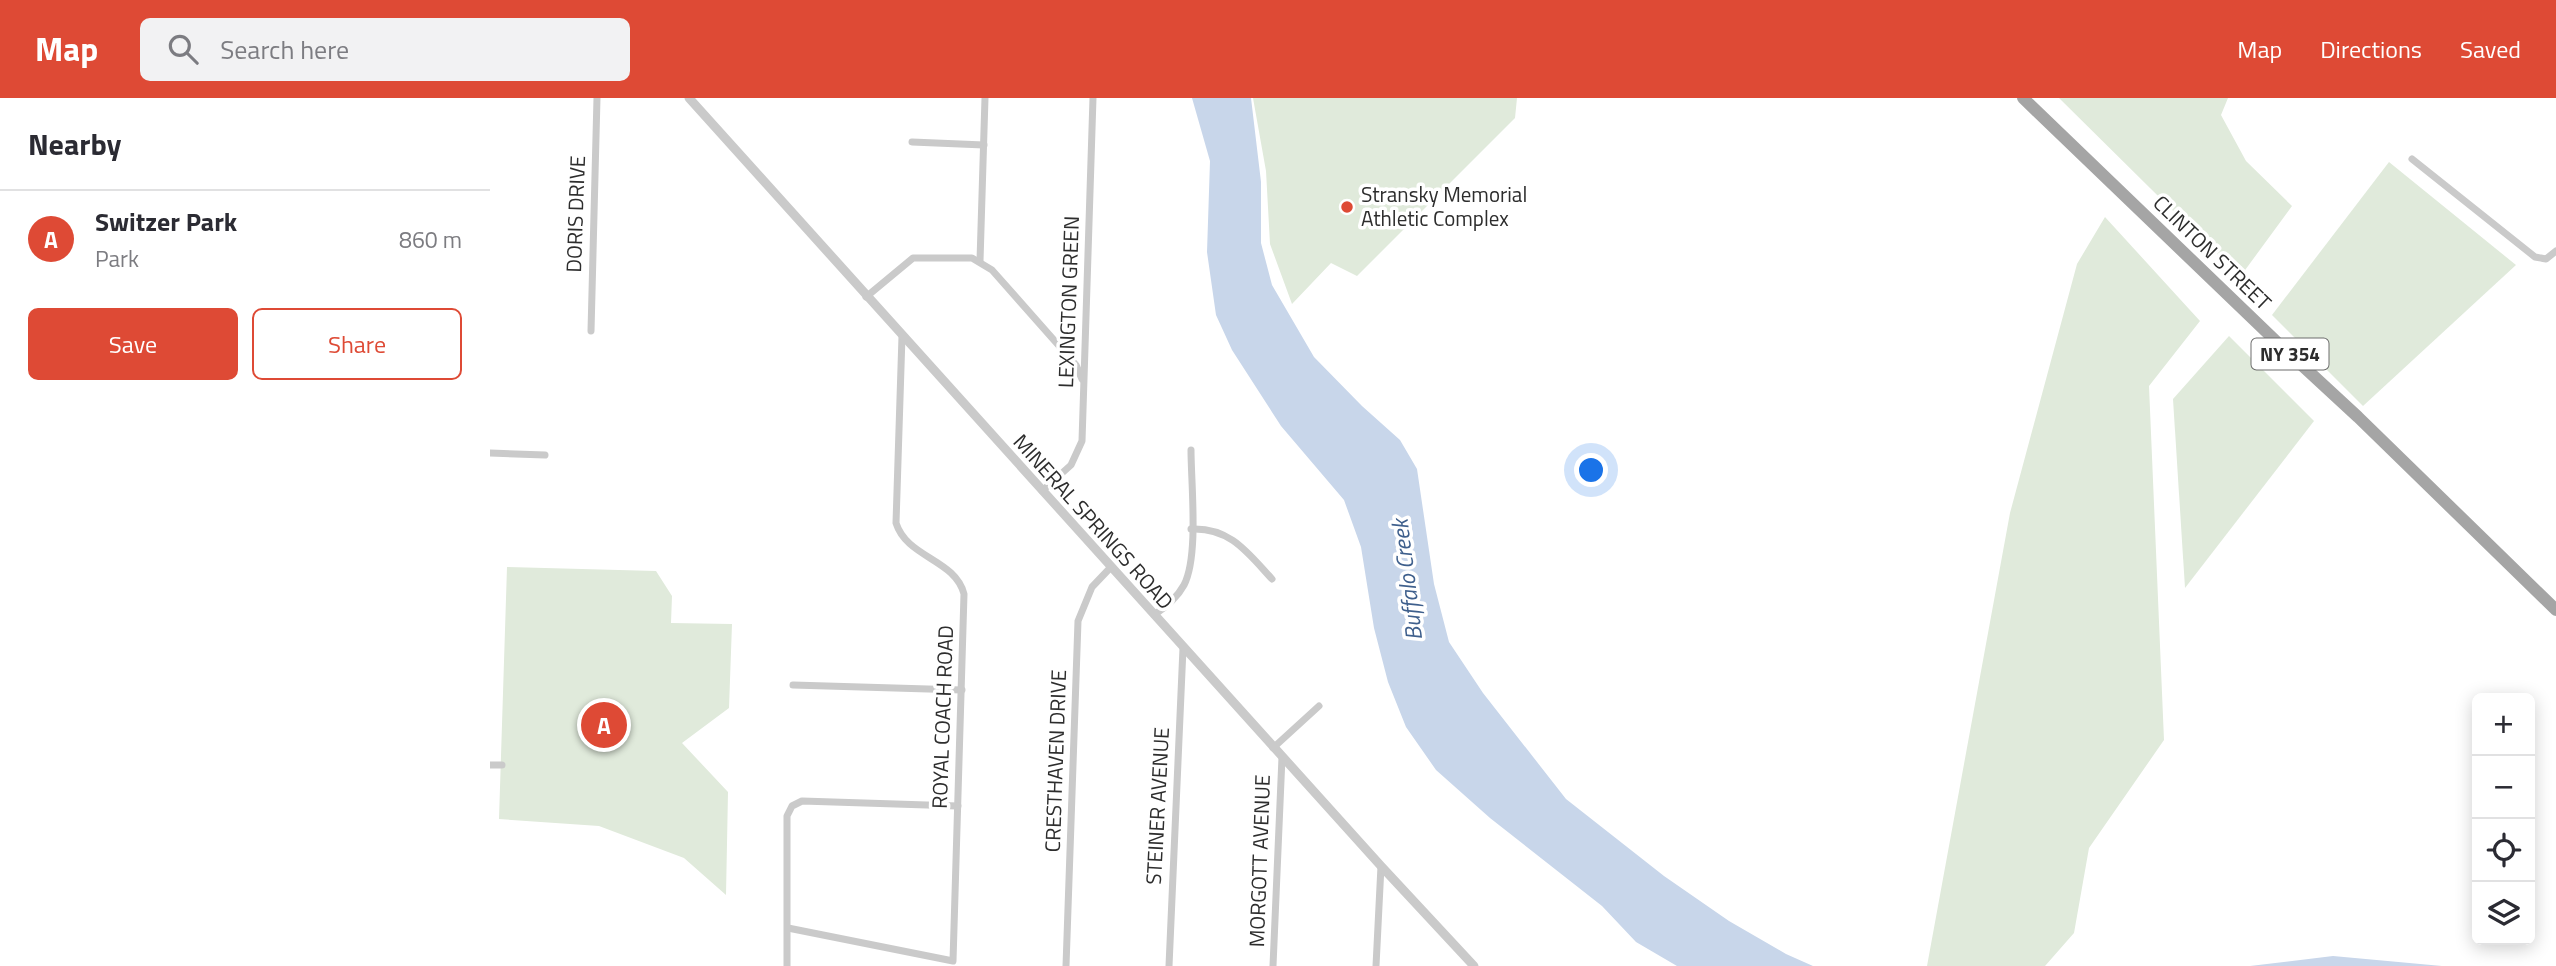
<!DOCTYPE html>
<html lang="en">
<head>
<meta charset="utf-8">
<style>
	:root { --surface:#fff; --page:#f2f2f3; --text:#2b2b33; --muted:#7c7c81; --line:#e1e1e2; --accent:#de4a35 }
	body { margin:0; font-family:"Titillium Web",sans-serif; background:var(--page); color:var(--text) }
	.controls { position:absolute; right:21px; bottom:21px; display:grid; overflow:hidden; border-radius:10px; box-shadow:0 4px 18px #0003 }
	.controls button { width:63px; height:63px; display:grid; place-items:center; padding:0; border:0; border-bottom:2px solid var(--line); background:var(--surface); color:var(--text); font:35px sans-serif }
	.you { position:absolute; left:1102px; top:373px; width:24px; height:24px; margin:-18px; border:5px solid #fff; border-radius:50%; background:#1a73e8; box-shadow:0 0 0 10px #1a73e833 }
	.badge { display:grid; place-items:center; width:46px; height:46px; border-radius:50%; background:var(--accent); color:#fff; font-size:23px; font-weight:700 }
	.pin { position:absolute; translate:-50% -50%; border:4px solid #fff; box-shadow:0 2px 7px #0006 }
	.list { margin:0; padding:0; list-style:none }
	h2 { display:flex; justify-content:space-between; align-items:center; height:91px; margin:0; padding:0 28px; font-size:30px }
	h2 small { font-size:23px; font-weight:400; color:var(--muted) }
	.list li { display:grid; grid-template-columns:46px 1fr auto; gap:21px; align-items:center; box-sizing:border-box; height:98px; padding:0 28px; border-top:2px solid var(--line) }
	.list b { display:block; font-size:26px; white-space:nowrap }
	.list p { margin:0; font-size:23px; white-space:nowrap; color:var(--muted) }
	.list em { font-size:23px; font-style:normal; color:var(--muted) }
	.actions { display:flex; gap:14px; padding:21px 28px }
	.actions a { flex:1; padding:16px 0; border:2px solid var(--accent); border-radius:10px; text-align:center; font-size:24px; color:var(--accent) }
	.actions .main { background:var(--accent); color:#fff }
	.icon { flex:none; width:38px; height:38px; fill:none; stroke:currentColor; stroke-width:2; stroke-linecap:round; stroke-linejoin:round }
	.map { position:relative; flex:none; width:2066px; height:868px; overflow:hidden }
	header { display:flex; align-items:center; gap:42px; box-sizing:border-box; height:98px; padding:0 35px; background:var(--accent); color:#fff }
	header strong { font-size:33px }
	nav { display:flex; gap:38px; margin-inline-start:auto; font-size:24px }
	.search { width:490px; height:63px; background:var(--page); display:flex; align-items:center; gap:18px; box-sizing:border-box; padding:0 24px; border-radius:10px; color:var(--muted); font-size:26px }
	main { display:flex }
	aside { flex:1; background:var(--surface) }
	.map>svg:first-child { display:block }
	.green { fill:#e0eadb }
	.water { fill:#c8d6ea }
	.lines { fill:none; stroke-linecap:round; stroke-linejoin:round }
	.minor { stroke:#cacaca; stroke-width:7 }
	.tertiary { stroke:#cacaca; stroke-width:9 }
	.primary { stroke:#a5a5a5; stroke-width:12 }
	.poi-dot { fill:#de4a35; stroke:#fff; stroke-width:2.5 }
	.labels { text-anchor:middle; stroke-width:7; stroke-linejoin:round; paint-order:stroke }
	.shield { fill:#fff; stroke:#6c6c6c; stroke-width:2 }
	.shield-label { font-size:19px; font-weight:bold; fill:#2d2d2d }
	.poi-label { font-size:21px; fill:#2d2d2d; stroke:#fff; text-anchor:start }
	.street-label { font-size:21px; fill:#2d2d2d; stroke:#fff }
	.water-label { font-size:23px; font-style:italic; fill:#3e5f8c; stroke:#fff }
</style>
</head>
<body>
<header>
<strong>Map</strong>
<div class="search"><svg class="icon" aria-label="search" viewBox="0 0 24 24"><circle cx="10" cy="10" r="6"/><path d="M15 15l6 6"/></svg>Search here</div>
<nav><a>Map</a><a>Directions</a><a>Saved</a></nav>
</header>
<main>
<aside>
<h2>Nearby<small></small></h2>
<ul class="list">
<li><span class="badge">A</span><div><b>Switzer Park</b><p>Park</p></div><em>860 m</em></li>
</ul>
<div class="actions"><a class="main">Save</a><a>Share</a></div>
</aside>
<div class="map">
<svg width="2066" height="868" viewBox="0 0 2066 868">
	<rect width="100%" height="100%" fill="#fff"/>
	<!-- green -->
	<g class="green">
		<polygon points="763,0 1027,0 1025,20 867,178 841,165 802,206 780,146 776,73"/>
		<polygon points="1569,0 1738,0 1731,17 1756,63 1802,108 1750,179"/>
		<polygon points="1899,64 2026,167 1873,308 1782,217"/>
		<polygon points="1615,119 1710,223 1659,288 1674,642 1599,750 1584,835 1555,868 1437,868 1520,415 1587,166"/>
		<polygon points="1739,238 1824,323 1695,490 1683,301"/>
		<polygon points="17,469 166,473 182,498 181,525 242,526 239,610 192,645 238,694 236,797 194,760 109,728 9,721"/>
	</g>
	<!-- water -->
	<g class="water">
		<polygon points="702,0 761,0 771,84 771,145 782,187 824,259 872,308 910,342 927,371 944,486 959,544 993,595 1076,701 1174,778 1239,823 1296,856 1323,868 1187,868 1146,844 1112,808 1000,720 946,672 916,629 898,584 884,530 871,449 854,402 791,328 742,252 726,217 717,154 720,63"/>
		<polygon points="1843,858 1952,868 1760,868"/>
	</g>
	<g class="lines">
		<!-- minor -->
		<g class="minor">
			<polyline points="422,44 494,47"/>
			<polyline points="1922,61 2045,159 2056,161 2066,153"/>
			<polyline points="490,163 495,0"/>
			<polyline points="376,199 423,160 482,160 502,172 586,267 592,281"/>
			<polyline points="101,233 107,0"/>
			<polyline points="0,355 55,357"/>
			<polyline points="552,393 581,367 592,343 603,0"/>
			<path d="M701 431C740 429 758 455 782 481"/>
			<path d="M664 517C676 509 687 500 694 487 709 458 701 386 701 352"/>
			<polyline points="303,587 472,592"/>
			<polyline points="783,650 829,608"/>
			<polyline points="0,667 12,667"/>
			<path d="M298 830 463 863 474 496C465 461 417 460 406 425L412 238"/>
			<polyline points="297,868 297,718 302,708 312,703 468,708"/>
			<polyline points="576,868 588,523 602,489 621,469"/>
			<polyline points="679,868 693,550"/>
			<polyline points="783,868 792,659"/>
			<polyline points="886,868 891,768"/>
		</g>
		<!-- tertiary -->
		<polyline class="tertiary" points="199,0 891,768 984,868"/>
		<!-- primary -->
		<polyline class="primary" points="1533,0 1790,247 1868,319 2066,512"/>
	</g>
	<!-- markers -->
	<circle class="poi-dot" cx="857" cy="109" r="7"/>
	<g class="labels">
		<!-- shield labels -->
		<rect class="shield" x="1761.5" y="240.5" width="77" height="31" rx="5"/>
		<g class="shield-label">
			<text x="1800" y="263">NY 354</text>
		</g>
		<!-- poi labels -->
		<g class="poi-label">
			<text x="871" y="104">Stransky Memorial<tspan x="871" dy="24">Athletic Complex</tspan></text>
		</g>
		<!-- street labels -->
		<g class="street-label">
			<text transform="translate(86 116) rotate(-88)" y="7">DORIS DRIVE</text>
			<text transform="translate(1722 155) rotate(44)" y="7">CLINTON STREET</text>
			<text transform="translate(579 204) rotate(-88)" y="7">LEXINGTON GREEN</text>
			<text transform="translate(603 424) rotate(48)" y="7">MINERAL SPRINGS ROAD</text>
			<text transform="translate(453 619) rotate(-88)" y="7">ROYAL COACH ROAD</text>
			<text transform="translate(566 663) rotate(-88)" y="7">CRESTHAVEN DRIVE</text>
			<text transform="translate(668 708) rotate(-87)" y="7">STEINER AVENUE</text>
			<text transform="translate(770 763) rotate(-88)" y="7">MORGOTT AVENUE</text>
		</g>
		<!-- water labels -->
		<g class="water-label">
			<text transform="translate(917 482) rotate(-97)" y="8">Buffalo Creek</text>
		</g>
	</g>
</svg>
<div class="controls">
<button>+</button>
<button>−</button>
<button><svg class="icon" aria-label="locate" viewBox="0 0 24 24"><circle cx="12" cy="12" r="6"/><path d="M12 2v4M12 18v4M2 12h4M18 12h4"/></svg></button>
<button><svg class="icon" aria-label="layers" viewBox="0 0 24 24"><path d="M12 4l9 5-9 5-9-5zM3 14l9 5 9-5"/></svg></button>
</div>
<div class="you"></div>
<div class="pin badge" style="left:114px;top:627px">A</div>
</div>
</main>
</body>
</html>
